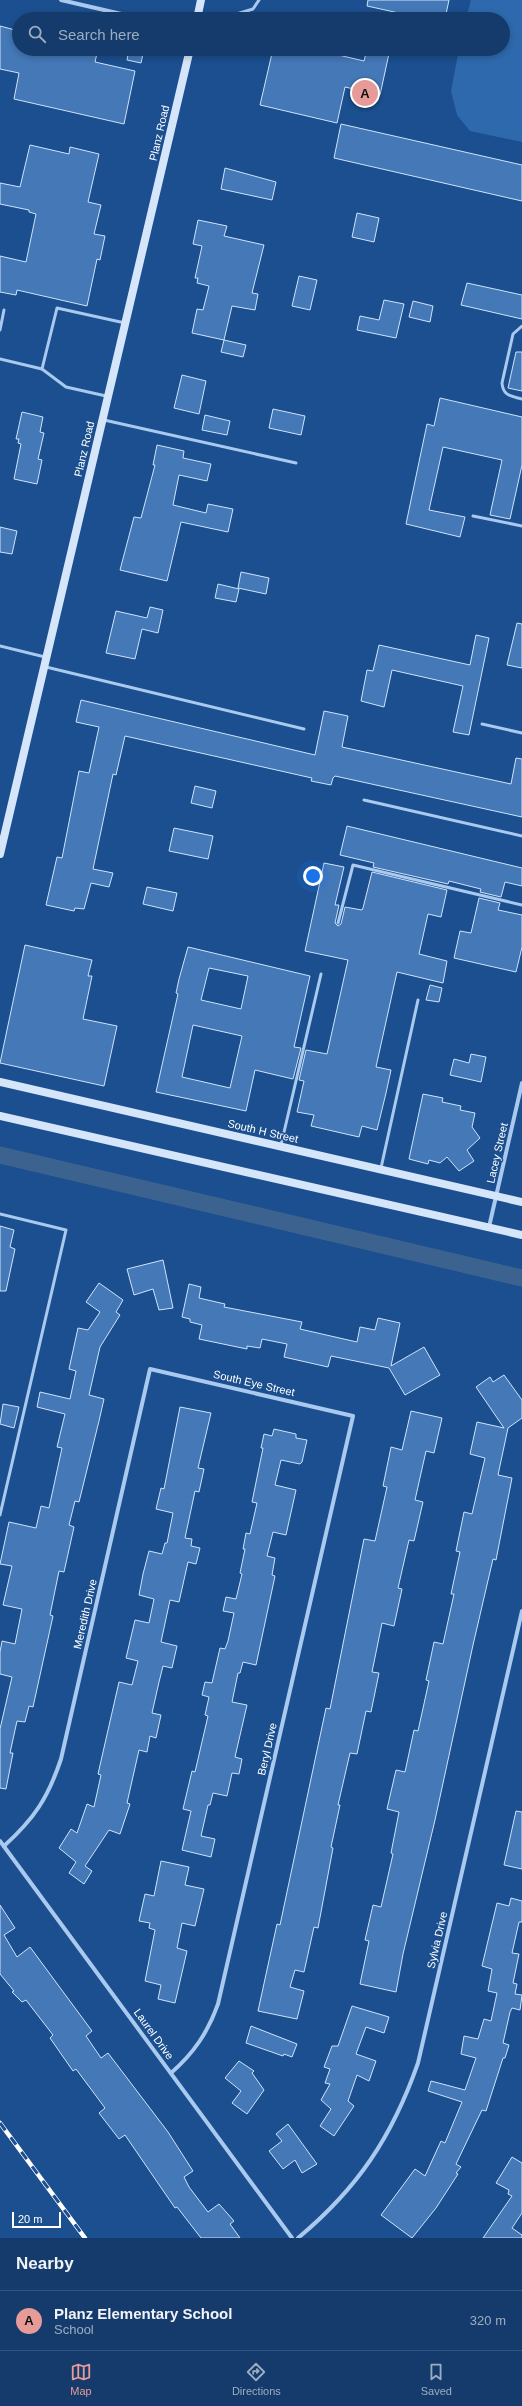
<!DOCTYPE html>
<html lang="en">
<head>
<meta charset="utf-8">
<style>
	:root { --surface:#143b6b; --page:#1d4271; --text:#f1f3f6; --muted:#9dadc1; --line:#33557e; --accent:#e69b98 }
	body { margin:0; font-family:Arial,sans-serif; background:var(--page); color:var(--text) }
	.scale { position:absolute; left:12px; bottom:10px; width:49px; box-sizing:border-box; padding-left:4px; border:2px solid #fff; border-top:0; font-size:11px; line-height:14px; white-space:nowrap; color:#fff; -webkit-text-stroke:3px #1b4f8f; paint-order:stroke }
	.you { position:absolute; left:313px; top:876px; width:14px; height:14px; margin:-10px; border:3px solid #fff; border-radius:50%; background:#1a73e8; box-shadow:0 0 0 6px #1a73e833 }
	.badge { display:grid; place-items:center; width:26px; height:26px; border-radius:50%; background:var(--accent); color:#111; font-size:13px; font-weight:700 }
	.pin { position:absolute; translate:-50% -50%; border:2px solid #fff; box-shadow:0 1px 4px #0006 }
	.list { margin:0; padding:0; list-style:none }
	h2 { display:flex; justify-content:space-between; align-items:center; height:52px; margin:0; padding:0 16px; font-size:17px }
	h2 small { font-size:13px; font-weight:400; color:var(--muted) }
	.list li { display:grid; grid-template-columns:26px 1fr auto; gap:12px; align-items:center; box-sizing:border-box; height:60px; padding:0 16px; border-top:1px solid var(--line) }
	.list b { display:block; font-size:15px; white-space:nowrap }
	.list p { margin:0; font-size:13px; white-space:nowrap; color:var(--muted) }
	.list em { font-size:13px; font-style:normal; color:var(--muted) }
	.icon { flex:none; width:22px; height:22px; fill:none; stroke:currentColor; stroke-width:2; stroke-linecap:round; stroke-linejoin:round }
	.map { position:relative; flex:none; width:522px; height:2238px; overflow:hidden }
	.search { position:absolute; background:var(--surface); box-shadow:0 2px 6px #0003; left:12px; right:12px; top:12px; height:44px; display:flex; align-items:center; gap:10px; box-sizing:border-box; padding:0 14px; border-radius:22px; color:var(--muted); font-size:15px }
	.sheet { height:112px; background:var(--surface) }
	nav { display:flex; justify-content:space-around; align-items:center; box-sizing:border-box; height:56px; border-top:1px solid var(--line); background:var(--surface); font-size:11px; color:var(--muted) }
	nav a { display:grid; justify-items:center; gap:2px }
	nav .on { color:var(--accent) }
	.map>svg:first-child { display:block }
	.green { fill:#2e69ad }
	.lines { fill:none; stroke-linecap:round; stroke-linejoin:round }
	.canal { stroke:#3c6290; stroke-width:17 }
	.building { fill:#4478b7; stroke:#cfe3fa; fill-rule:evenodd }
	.lane { stroke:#a9c9ee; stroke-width:3 }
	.street { stroke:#a9c9ee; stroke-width:4 }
	.secondary { stroke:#d6e6fa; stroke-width:8 }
	.rail-casing { stroke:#fff; stroke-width:4.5 }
	.rail { stroke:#1b4f8f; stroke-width:3; stroke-dasharray:9; stroke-linecap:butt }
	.labels { text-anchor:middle; stroke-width:3; stroke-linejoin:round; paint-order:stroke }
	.street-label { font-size:11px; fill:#fff; stroke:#1b4f8f }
</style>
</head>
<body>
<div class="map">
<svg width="522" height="2238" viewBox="0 0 522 2238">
	<rect width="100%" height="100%" fill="#1b4f8f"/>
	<!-- green -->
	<polygon class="green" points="471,0 522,0 522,142 470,131 457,115 451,91 459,49 503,49 503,19 466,19"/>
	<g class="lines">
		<!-- canal -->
		<polyline class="canal" points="0,1155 522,1278"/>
	</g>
	<!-- building -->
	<g class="building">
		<polygon points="368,0 449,0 445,19 408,19 408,15 367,6"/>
		<polygon points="0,26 19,31 19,49 98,49 95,62 135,71 124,124 14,99 19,73 0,69"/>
		<polygon points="129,49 144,49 141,63 127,60"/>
		<polygon points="273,49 313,49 364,61 367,49 390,49 380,95 345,87 337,123 260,105"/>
		<polygon points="341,124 522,165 522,201 334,158"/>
		<polygon points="30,145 69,154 70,147 99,154 88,202 101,205 94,234 105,236 100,260 97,259 87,306 17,290 16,295 0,292 0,256 26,262 36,214 29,212 29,210 0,204 0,183 20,187"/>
		<polygon points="225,168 276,182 272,200 221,189"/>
		<polygon points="357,213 379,218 374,242 352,237"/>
		<polygon points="198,220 227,226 224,236 264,245 252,293 258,294 255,310 232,306 224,340 246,345 243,357 221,352 224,340 192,333 197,309 203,310 209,286 197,283 198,278 195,278 202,246 193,244"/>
		<polygon points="299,276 317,280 310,310 292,306"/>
		<polygon points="467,283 522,295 522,319 461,305"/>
		<polygon points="384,300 404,304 396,338 357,330 360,316 379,320"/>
		<polygon points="413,301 433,306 430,322 409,317"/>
		<polygon points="516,352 522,352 522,391 508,388"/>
		<polygon points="182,375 206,381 199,414 174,408"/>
		<polygon points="440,398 522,417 522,465 510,519 490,515 502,460 443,447 429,510 465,517 460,537 406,524 427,424 434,426"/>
		<polygon points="273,409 305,416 301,435 269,428"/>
		<polygon points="22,412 43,417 40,432 44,433 38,459 42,460 37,484 14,479 21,444 18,443 19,439 16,439"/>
		<polygon points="205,415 230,421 227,435 202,430"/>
		<polygon points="157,445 184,451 183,458 211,464 207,481 179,475 173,505 206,513 208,504 233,509 228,532 181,522 167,581 120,570 134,517 141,518 155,465 153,465"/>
		<polygon points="0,527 17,531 12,554 0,552"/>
		<polygon points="241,572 269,578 266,594 238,588"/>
		<polygon points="218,584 239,589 236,602 215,598"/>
		<polygon points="150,607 163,610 158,633 142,629 135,659 106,653 116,611 147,618"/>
		<polygon points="517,623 522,624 522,668 507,665"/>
		<polygon points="476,635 489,638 469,735 453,732 463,686 392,670 384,707 361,701 367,670 373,671 379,645 470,665"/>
		<polygon points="81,700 315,755 324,711 348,716 342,747 511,784 516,758 522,759 522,817 335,776 333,778 331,785 311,781 312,778 125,736 116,775 113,774 93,869 113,873 109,887 91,883 84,909 75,908 74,911 46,905 57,857 62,858 79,771 89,773 99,727 76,722"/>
		<polygon points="195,786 216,791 212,808 191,803"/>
		<polygon points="347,826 522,868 522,886 505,882 501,897 480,892 481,889 449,881 448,884 373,867 374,863 340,855"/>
		<polygon points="174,828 213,836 208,859 169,851"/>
		<polygon points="324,863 344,867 335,905 339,905 335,923 338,926 341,924 345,907 362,910 363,908 372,872 447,890 441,917 428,914 419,954 447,961 443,983 397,972 376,1067 391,1070 386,1093 377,1130 362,1126 359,1137 311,1126 314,1115 297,1112 304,1081 299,1080 306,1050 327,1054 348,960 305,951"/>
		<polygon points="147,887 177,893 173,911 143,904"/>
		<polygon points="479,898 500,903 498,910 522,915 522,947 516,972 454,958 460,931 471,933"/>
		<polygon points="25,945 92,960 88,976 92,976 83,1019 117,1026 104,1086 0,1063"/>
		<path d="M188 947 310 976 294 1047 301 1048 293 1079 255 1070 246 1111 156 1092 178 994 176 993 179 979ZM209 968 248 976 241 1009 201 1000ZM193 1025 242 1036 230 1088 182 1077Z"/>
		<polygon points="430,985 442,988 439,1002 426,1000"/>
		<polygon points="471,1054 486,1057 481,1082 450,1075 454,1059 469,1063"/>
		<polygon points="423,1094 443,1098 442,1102 461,1106 460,1110 475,1113 472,1127 480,1138 467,1150 474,1161 459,1171 447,1157 440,1163 429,1160 428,1164 409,1159"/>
		<polygon points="0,1226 14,1230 10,1247 15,1249 6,1291 0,1291"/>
		<polygon points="163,1260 173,1308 159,1310 153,1289 134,1295 127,1269"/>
		<polygon points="99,1283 123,1300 116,1312 120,1315 100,1347 89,1395 104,1399 99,1421 79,1502 75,1501 69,1525 74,1527 64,1572 59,1571 50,1615 53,1616 33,1707 29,1706 25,1722 17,1721 10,1753 13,1753 6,1789 0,1788 0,1729 12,1677 0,1674 0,1652 2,1641 15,1644 22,1609 3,1605 12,1566 0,1564 9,1522 36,1528 41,1506 49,1508 62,1448 57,1447 65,1414 37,1407 40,1392 70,1399 76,1371 69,1369 78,1328 88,1330 100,1312 86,1302"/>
		<polygon points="189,1284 201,1287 199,1298 225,1304 224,1307 302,1322 300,1329 357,1342 360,1327 375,1330 378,1318 400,1323 391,1366 424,1347 440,1375 405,1395 389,1368 331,1356 328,1367 284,1357 287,1344 262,1339 260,1348 247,1346 247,1349 199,1339 202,1325 190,1322 190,1319 182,1317"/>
		<polygon points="504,1375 522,1400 522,1418 508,1428 498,1475 512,1478 496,1560 493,1559 473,1645 435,1820 403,1954 396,1992 360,1984 369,1941 365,1940 373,1905 381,1907 393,1854 391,1853 399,1812 387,1809 396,1770 405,1772 414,1730 418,1731 429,1681 426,1680 434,1642 443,1644 454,1594 451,1594 460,1552 456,1551 464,1512 472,1514 485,1458 470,1454 477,1422 504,1428 476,1387 490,1377 493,1382"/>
		<polygon points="3,1404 19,1407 14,1428 0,1424"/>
		<polygon points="180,1407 211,1413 198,1468 204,1469 199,1492 195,1491 185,1538 192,1539 191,1546 200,1548 196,1564 188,1562 179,1602 170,1600 161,1642 177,1646 172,1668 163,1666 159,1682 152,1713 161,1715 156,1738 150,1736 147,1752 139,1750 127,1803 130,1804 120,1834 109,1830 85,1866 92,1871 84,1884 69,1873 76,1862 59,1848 71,1829 77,1833 87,1804 94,1807 101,1775 98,1774 119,1682 132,1685 138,1661 126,1658 135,1620 149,1623 154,1599 139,1595 143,1574 149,1551 162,1554 165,1543 167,1543 173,1513 156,1509 161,1488 164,1489"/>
		<polygon points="411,1411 442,1418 434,1453 426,1451 415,1500 423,1502 414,1541 409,1540 398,1588 402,1589 394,1626 382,1623 372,1672 379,1673 371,1712 366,1711 357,1754 350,1753 338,1805 340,1805 331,1847 333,1848 318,1928 314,1927 304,1972 295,1970 290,1987 304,1991 297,2019 258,2011 277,1924 280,1925 326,1708 330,1709 364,1539 375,1541 387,1487 383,1486 391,1447 402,1450"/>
		<polygon points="274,1429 296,1434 296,1438 307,1440 302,1462 300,1464 281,1460 275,1485 296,1490 286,1535 273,1532 267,1556 275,1558 272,1575 275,1576 256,1665 243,1662 240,1673 238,1673 232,1702 247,1705 235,1757 242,1759 239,1774 232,1773 227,1796 213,1793 210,1805 208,1805 201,1836 215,1839 211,1857 182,1850 191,1811 183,1809 192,1771 195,1772 208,1716 205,1715 209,1697 202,1695 205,1682 212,1683 220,1648 225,1649 228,1641 234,1613 223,1611 226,1597 236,1599 242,1574 240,1573 245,1549 243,1549 246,1533 250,1534 257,1503 252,1502 263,1448 261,1448 264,1434 272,1436"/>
		<polygon points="516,1811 522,1812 522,1869 504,1865"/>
		<polygon points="161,1861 189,1867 185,1885 204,1889 195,1926 182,1923 177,1948 187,1951 175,2003 158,1999 161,1985 145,1981 155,1930 149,1928 150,1923 139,1921 145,1894 154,1896"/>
		<polygon points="511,1898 522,1901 522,1922 519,1922 512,1953 519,1954 513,1983 517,1984 515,1994 522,1995 520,2010 512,2008 510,2012 503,2043 509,2045 505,2058 503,2058 486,2111 482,2110 456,2164 461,2167 456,2173 458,2174 436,2208 412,2238 381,2215 415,2169 425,2176 441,2141 445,2143 462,2102 428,2091 431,2081 465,2090 476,2058 461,2054 464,2036 478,2039 484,2019 491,2021 497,1993 488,1991 492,1969 482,1966 497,1903 509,1906"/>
		<polygon points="0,1905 15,1928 4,1935 17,1957 30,1947 92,2031 86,2036 101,2058 108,2053 168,2132 193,2171 184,2177 189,2187 208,2212 219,2204 234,2221 230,2224 240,2238 201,2238 177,2207 175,2208 125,2135 119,2139 99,2113 105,2108 76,2069 73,2071 50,2038 53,2035 26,2000 22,2002 12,1992 14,1991 0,1974"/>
		<polygon points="352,2006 389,2017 384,2033 366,2027 356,2054 376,2061 369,2081 357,2075 348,2101 354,2106 334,2136 320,2126 331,2109 321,2100 330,2084 325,2083 330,2069 324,2067 332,2046 338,2046"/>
		<polygon points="251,2026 297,2044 292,2057 284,2054 283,2056 246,2043"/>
		<polygon points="239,2061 254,2071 252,2073 264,2090 247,2114 232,2103 241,2091 225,2078"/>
		<polygon points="288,2124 317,2164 302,2173 295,2160 283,2169 269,2151 282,2141 276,2134"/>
		<polygon points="512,2157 522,2163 522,2213 512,2228 522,2235 522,2238 483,2238 512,2196 508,2194 509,2190 496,2183"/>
	</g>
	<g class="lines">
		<!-- lane -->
		<g class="lane">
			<polyline points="220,19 253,9 259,0"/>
			<path d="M522 326 513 334 502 383C503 396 511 396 522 399"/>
			<polyline points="0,330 4,310"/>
			<polyline points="0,359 42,369"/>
			<polyline points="106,396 66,387 42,369 57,308 125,323"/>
			<polyline points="104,420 296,463"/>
			<polyline points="473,516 522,526"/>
			<polyline points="0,646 45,657"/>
			<polyline points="46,667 304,729"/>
			<polyline points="482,724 522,733"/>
			<polyline points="364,800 522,836"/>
			<polyline points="338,923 353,865 522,905"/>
			<polyline points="281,1145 321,974"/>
			<polyline points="381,1168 418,1000"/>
			<polyline points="0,1214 66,1230 0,1515"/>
		</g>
		<!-- street -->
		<g class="street">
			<polyline points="61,0 143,19"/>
			<polyline points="489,1227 522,1083"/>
			<polyline points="0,1841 292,2238"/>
			<path d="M4 1846C34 1819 48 1798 61 1759L150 1369 353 1416 218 2004C208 2032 194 2053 171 2073"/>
			<path d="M298 2238C358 2188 392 2137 418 2063L522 1611"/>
		</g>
		<!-- secondary -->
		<g class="secondary">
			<polyline points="197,19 201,0"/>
			<polyline points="0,854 190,49"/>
			<polyline points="0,1082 522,1202"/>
			<polyline points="0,1116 522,1235"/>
		</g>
		<defs>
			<polyline id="rail" points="0,2123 85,2238"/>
		</defs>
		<!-- rail casing -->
		<use href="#rail" class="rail-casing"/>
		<!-- rail -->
		<use href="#rail" class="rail"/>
	</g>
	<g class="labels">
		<!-- street labels -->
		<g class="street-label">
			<text transform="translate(159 133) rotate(-77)" y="4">Planz Road</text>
			<text transform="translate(84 449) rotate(-77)" y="4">Planz Road</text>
			<text transform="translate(263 1131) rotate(13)" y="4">South H Street</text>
			<text transform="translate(497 1153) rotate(-77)" y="4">Lacey Street</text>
			<text transform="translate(254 1383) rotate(13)" y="4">South Eye Street</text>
			<text transform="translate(85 1614) rotate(-77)" y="4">Meredith Drive</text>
			<text transform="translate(267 1749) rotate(-77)" y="4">Beryl Drive</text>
			<text transform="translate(437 1940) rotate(-77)" y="4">Sylvia Drive</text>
			<text transform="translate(154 2034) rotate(54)" y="4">Laurel Drive</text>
		</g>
	</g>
</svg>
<div class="scale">20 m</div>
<div class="you"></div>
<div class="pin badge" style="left:365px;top:93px">A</div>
<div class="search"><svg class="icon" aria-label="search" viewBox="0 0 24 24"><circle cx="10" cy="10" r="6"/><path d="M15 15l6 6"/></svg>Search here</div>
</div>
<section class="sheet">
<h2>Nearby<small></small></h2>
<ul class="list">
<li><span class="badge">A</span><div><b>Planz Elementary School</b><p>School</p></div><em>320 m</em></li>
</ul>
</section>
<nav>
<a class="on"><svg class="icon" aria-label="map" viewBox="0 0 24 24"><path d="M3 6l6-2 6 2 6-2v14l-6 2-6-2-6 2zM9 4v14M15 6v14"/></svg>Map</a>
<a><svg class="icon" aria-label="directions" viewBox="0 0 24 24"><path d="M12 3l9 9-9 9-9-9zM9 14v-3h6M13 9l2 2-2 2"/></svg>Directions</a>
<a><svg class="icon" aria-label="saved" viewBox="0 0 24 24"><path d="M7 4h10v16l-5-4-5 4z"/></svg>Saved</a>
</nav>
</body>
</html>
